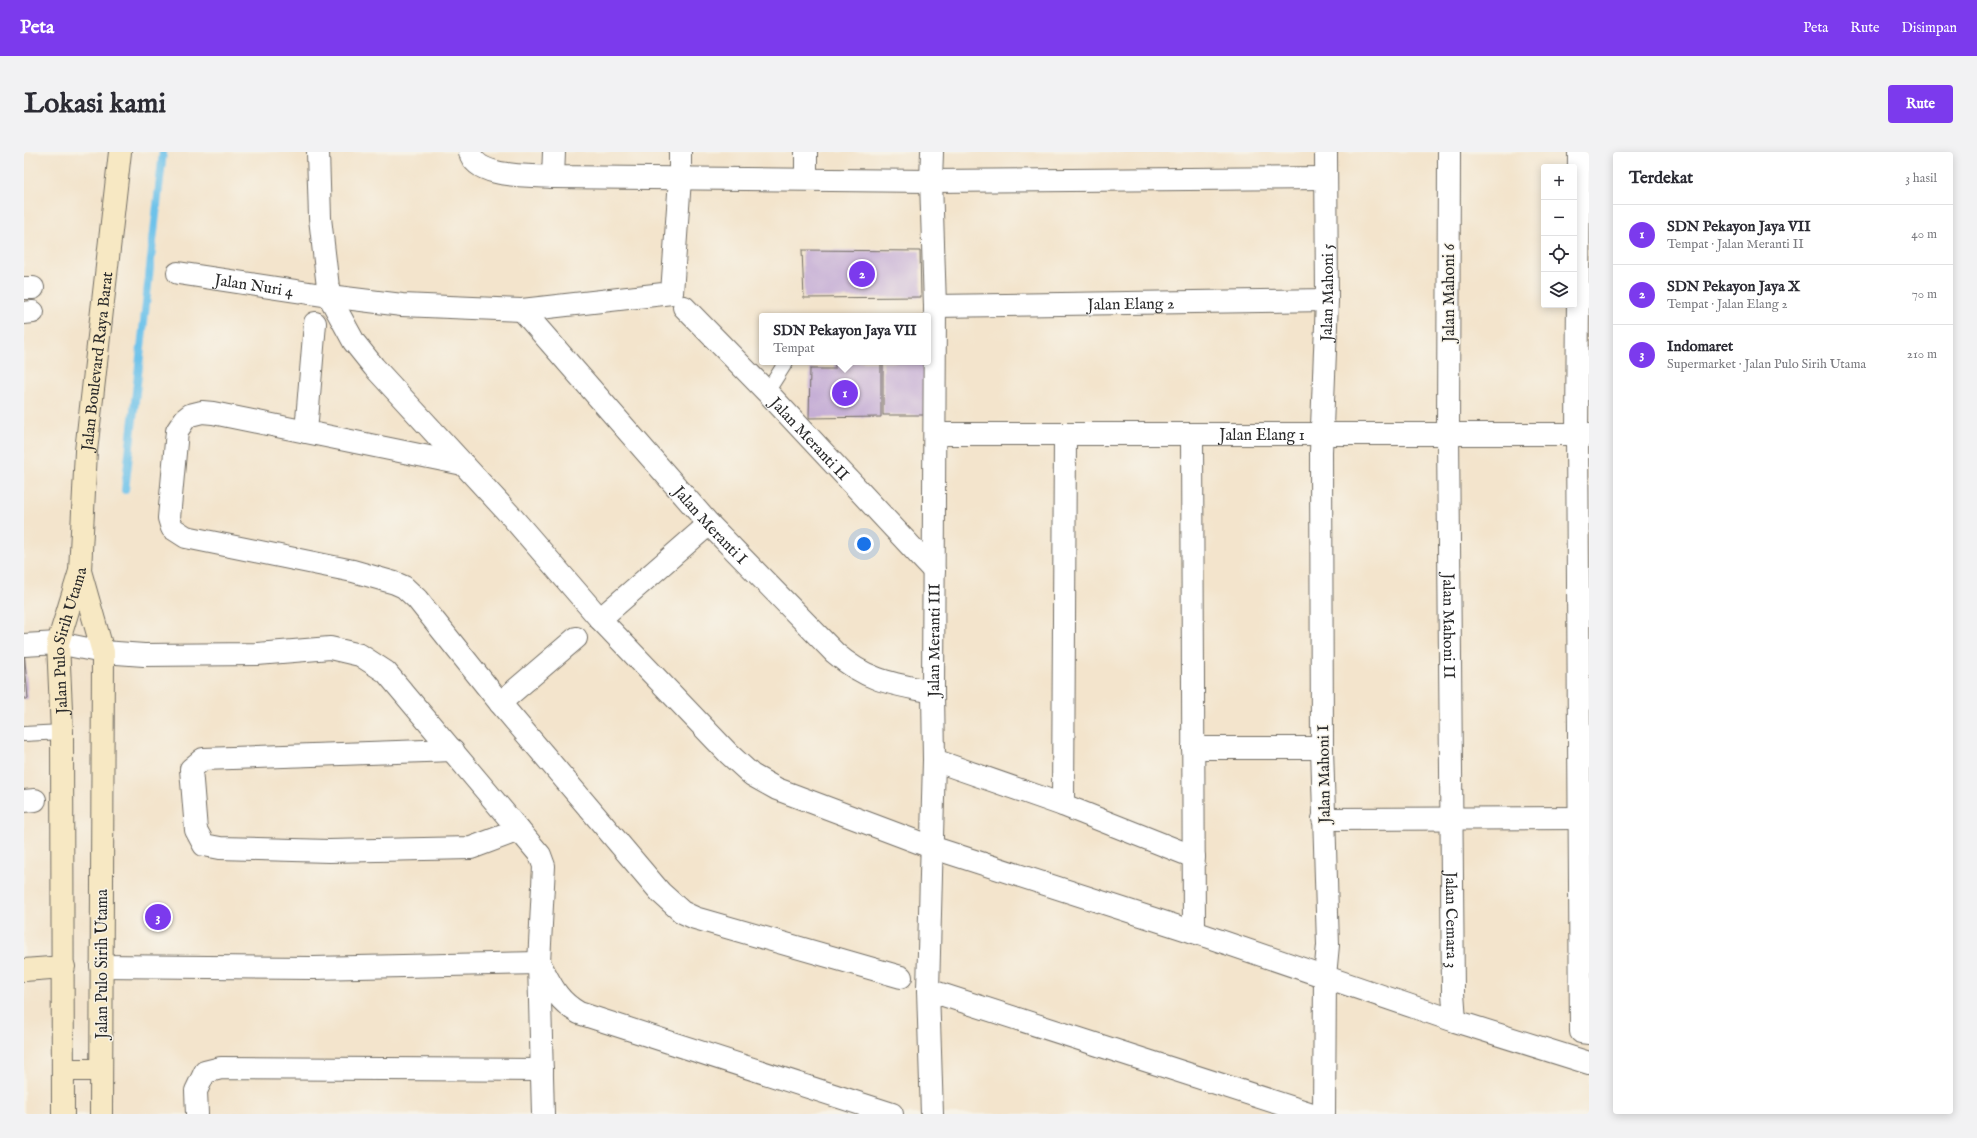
<!DOCTYPE html>
<html lang="id">
<head>
<meta charset="utf-8">
<style>
	:root { --surface:#fff; --page:#f2f2f3; --text:#2b2b33; --muted:#7c7c81; --line:#e1e1e2; --accent:#7c3aed }
	body { margin:0; font-family:"IM FELL English",serif; background:var(--page); color:var(--text) }
	.controls { position:absolute; right:12px; top:12px; display:grid; overflow:hidden; border-radius:4px; box-shadow:0 2px 10px #0003 }
	.controls button { width:36px; height:36px; display:grid; place-items:center; padding:0; border:0; border-bottom:1px solid var(--line); background:var(--surface); color:var(--text); font:20px sans-serif }
	.you { position:absolute; left:840px; top:392px; width:14px; height:14px; margin:-10px; border:3px solid #fff; border-radius:50%; background:#1a73e8; box-shadow:0 0 0 6px #1a73e833 }
	.badge { display:grid; place-items:center; width:26px; height:26px; border-radius:50%; background:var(--accent); color:#fff; font-size:13px; font-weight:700 }
	.pin { position:absolute; translate:-50% -50%; border:2px solid #fff; box-shadow:0 1px 4px #0006 }
	.popup { position:absolute; left:735px; top:161px; width:172px; height:52px; box-sizing:border-box; display:grid; place-content:center; border-radius:4px; background:var(--surface); filter:drop-shadow(0 1px 3px #0005); font-size:13px; white-space:nowrap; color:var(--muted) }
	.popup b { font-size:15px; color:var(--text) }
	.popup::after { content:''; position:absolute; left:50%; top:100%; margin-left:-8px; border:8px solid transparent; border-top-color:var(--surface) }
	.list { margin:0; padding:0; list-style:none }
	h2 { display:flex; justify-content:space-between; align-items:center; height:52px; margin:0; padding:0 16px; font-size:17px }
	h2 small { font-size:13px; font-weight:400; color:var(--muted) }
	.list li { display:grid; grid-template-columns:26px 1fr auto; gap:12px; align-items:center; box-sizing:border-box; height:60px; padding:0 16px; border-top:1px solid var(--line) }
	.list b { display:block; font-size:15px; white-space:nowrap }
	.list p { margin:0; font-size:13px; white-space:nowrap; color:var(--muted) }
	.list em { font-size:13px; font-style:normal; color:var(--muted) }
	.icon { flex:none; width:22px; height:22px; fill:none; stroke:currentColor; stroke-width:2; stroke-linecap:round; stroke-linejoin:round }
	.map { position:relative; flex:none; width:1565px; height:962px; overflow:hidden; border-radius:4px }
	header { display:flex; align-items:center; gap:24px; box-sizing:border-box; height:56px; padding:0 20px; background:var(--accent); color:#fff }
	header strong { font-size:19px }
	nav { display:flex; gap:22px; margin-inline-start:auto; font-size:14px }
	.intro { display:flex; align-items:center; justify-content:space-between; box-sizing:border-box; height:96px; padding:0 24px }
	h1 { margin:0; font-size:28px }
	.button { padding:10px 18px; border-radius:4px; background:var(--accent); color:#fff; font-size:14px; font-weight:700 }
	main { display:flex; gap:24px; padding:0 24px }
	aside { flex:1; background:var(--surface); border-radius:4px; box-shadow:0 2px 10px #0003 }
	.map>svg:first-child { display:block }
	.lines { fill:none; stroke-linecap:round; stroke-linejoin:round }
	.stream { stroke:#6dc2ea; stroke-width:8 }
	.building { fill:#c6afd6 }
	.lane-casing { stroke:#716c63; stroke-width:16 }
	.street-casing { stroke:#716c63; stroke-width:24 }
	.secondary-casing { stroke:#716c63; stroke-width:24 }
	.lane { stroke:#fff; stroke-width:14 }
	.street { stroke:#fff; stroke-width:22 }
	.secondary { stroke:#f7e8c3; stroke-width:22 }
	.labels { text-anchor:middle; stroke-width:3; stroke-linejoin:round; paint-order:stroke }
	.street-label { font-size:16px; fill:#2b2b2b; stroke:#f7f3e8 }
</style>
</head>
<body>
<header>
<strong>Peta</strong>
<nav><a>Peta</a><a>Rute</a><a>Disimpan</a></nav>
</header>
<div class="intro"><h1>Lokasi kami</h1><a class="button">Rute</a></div>
<main>
<div class="map">
<svg width="1565" height="962" viewBox="0 0 1565 962">
	<rect width="100%" height="100%" fill="#f7f3e8"/>
	<filter id="ink" filterUnits="userSpaceOnUse"><feTurbulence type="fractalNoise" baseFrequency=".025" numOctaves="2"/><feDisplacementMap in="SourceGraphic" scale="8" xChannelSelector="R" yChannelSelector="G"/><feConvolveMatrix kernelMatrix="1 2 1 2 8 2 1 2 1" color-interpolation-filters="sRGB"/></filter>
	<filter id="wash" filterUnits="userSpaceOnUse"><feTurbulence type="fractalNoise" baseFrequency=".012" numOctaves="4" result="noise"/><feDisplacementMap in="SourceGraphic" scale="16" xChannelSelector="R" yChannelSelector="G"/><feGaussianBlur stdDeviation="0.9" result="paint"/><feColorMatrix in="noise" values="0 0 0 0 0 0 0 0 0 0 0 0 0 0 0 0 0 1.4 0 .05"/><feComposite in="paint" operator="in"/></filter>
	<g filter="url(#wash)">
		<rect width="100%" height="100%" fill="#f3e4cc"/>
		<g class="lines">
			<!-- stream -->
			<polyline class="stream" points="101,338 139,0"/>
		</g>
		<g id="blocks">
			<!-- building -->
			<g class="building">
				<polygon points="778,98 896,99 897,145 780,146"/>
				<polygon points="811,210 857,210 857,265 785,266 786,217 811,217"/>
				<rect x="859" y="210" width="43" height="53"/>
				<polygon points="0,497 4,547 0,547"/>
			</g>
		</g>
	</g>
	<g filter="url(#ink)">
		<use href="#blocks" fill-opacity="0" stroke="#716c63" stroke-width="1"/>
		<g class="lines">
			<defs>
				<g id="lane">
					<polyline points="743,240 762,210"/>
					<polyline points="0,582 38,580"/>
				</g>
				<g id="street">
					<polyline points="294,0 296,66 305,144 330,190 350,215 487,364 576,467 705,602 728,623 753,637 907,695 1170,780 1431,869 1565,911"/>
					<path d="M446 0C452 27 507 23 529 25L907 29 1302 26"/>
					<path id="s1" d="M1425 0 1424 282 1429 841 1431 869"/>
					<polyline points="1555,0 1553,282 1557,880 1565,881"/>
					<polyline points="529,25 530,0"/>
					<polyline points="782,26 782,0"/>
					<path id="s2" d="M154 121 305 144 378 153 498 158 648 141 656 27V0"/>
					<polyline points="0,136 9,136"/>
					<path id="s3" d="M911 154 1303 148"/>
					<path id="s4" d="M660 155 743 240 910 419"/>
					<path id="s5" d="M498 158 685 372 811 501C843 529 869 532 909 540"/>
					<polyline points="0,161 9,160"/>
					<polyline points="282,280 291,171"/>
					<path id="s6" d="M911 282H1565"/>
					<polyline points="1168,283 1170,780"/>
					<polyline points="439,312 189,261 178,260 166,263 161,267 153,279 145,366 148,376 162,385 329,419 371,431 380,435 393,447 476,551 637,741 658,760 671,766 877,825"/>
					<polyline points="576,467 685,372"/>
					<polyline points="0,493 34,491 79,500 120,503 233,502 306,496 336,503 362,520 516,703 520,714 515,811 519,962"/>
					<polyline points="476,551 552,486"/>
					<polyline points="1169,596 1298,596"/>
					<polyline points="429,598 179,607 167,617 172,678 180,693 196,696 305,699 447,696 495,678"/>
					<polyline points="910,608 1039,653 1170,705"/>
					<polyline points="0,649 11,648"/>
					<polyline points="1039,653 1041,283"/>
					<polyline points="1299,667 1565,666"/>
					<polyline points="77,814 289,816 515,811"/>
					<path d="M517 814C528 835 534 849 555 861L868 962"/>
					<polyline points="904,838 1288,962"/>
					<polyline points="173,962 172,939 181,920 197,916 518,918"/>
					<path id="s7" d="M908 962 904 838 910 608 909 540 911 154 907 29 908 0"/>
					<path id="s8" d="M1300 962 1301 824 1304 793 1298 596 1297 300 1303 148 1302 0"/>
				</g>
				<g id="secondary">
					<polyline points="56,419 79,500 77,962"/>
					<polyline points="0,818 40,815"/>
					<polyline points="39,918 77,918"/>
					<path id="s9" d="M39 962 38 580 34 491 56 419 62 299 96 0"/>
				</g>
			</defs>
			<!-- lane casing -->
			<use href="#lane" class="lane-casing"/>
			<!-- street casing -->
			<use href="#street" class="street-casing"/>
			<!-- secondary casing -->
			<use href="#secondary" class="secondary-casing"/>
			<!-- lane -->
			<use href="#lane" class="lane"/>
			<!-- street -->
			<use href="#street" class="street"/>
			<!-- secondary -->
			<use href="#secondary" class="secondary"/>
		</g>
	</g>
	<g class="labels">
		<!-- street labels -->
		<g class="street-label">
			<text dy="6" stroke="none"><textPath href="#s2" startOffset="77">Jalan Nuri 4</textPath></text>
			<text dy="6" stroke="none"><textPath href="#s8" startOffset="822">Jalan Mahoni 5</textPath></text>
			<text transform="translate(1424 141) rotate(-90)" y="6">Jalan Mahoni 6</text>
			<text dy="6" stroke="none"><textPath href="#s3" startOffset="196">Jalan Elang 2</textPath></text>
			<text dy="6" stroke="none"><textPath href="#s9" startOffset="757">Jalan Boulevard Raya Barat</textPath></text>
			<text dy="6" stroke="none"><textPath href="#s6" startOffset="327">Jalan Elang 1</textPath></text>
			<text dy="6" stroke="none"><textPath href="#s4" startOffset="182">Jalan Meranti II</textPath></text>
			<text dy="6" stroke="none"><textPath href="#s5" startOffset="286">Jalan Meranti I</textPath></text>
			<text dy="6" stroke="none"><textPath href="#s1" startOffset="474">Jalan Mahoni II</textPath></text>
			<text dy="6" stroke="none"><textPath href="#s7" startOffset="474">Jalan Meranti III</textPath></text>
			<text dy="6" stroke="none"><textPath href="#s9" startOffset="475">Jalan Pulo Sirih Utama</textPath></text>
			<text transform="translate(1299 622) rotate(-91)" y="6">Jalan Mahoni I</text>
			<text dy="6" stroke="none"><textPath href="#s1" startOffset="768">Jalan Cemara 3</textPath></text>
			<text transform="translate(77 812) rotate(-90)" y="6">Jalan Pulo Sirih Utama</text>
		</g>
	</g>
</svg>
<div class="controls">
<button>+</button>
<button>−</button>
<button><svg class="icon" aria-label="locate" viewBox="0 0 24 24"><circle cx="12" cy="12" r="6"/><path d="M12 2v4M12 18v4M2 12h4M18 12h4"/></svg></button>
<button><svg class="icon" aria-label="layers" viewBox="0 0 24 24"><path d="M12 4l9 5-9 5-9-5zM3 14l9 5 9-5"/></svg></button>
</div>
<div class="you"></div>
<div class="pin badge" style="left:821px;top:241px">1</div>
<div class="popup"><b>SDN Pekayon Jaya VII</b>Tempat</div>
<div class="pin badge" style="left:838px;top:122px">2</div>
<div class="pin badge" style="left:134px;top:765px">3</div>
</div>
<aside>
<h2>Terdekat<small>3 hasil</small></h2>
<ul class="list">
<li><span class="badge">1</span><div><b>SDN Pekayon Jaya VII</b><p>Tempat · Jalan Meranti II</p></div><em>40 m</em></li>
<li><span class="badge">2</span><div><b>SDN Pekayon Jaya X</b><p>Tempat · Jalan Elang 2</p></div><em>70 m</em></li>
<li><span class="badge">3</span><div><b>Indomaret</b><p>Supermarket · Jalan Pulo Sirih Utama</p></div><em>210 m</em></li>
</ul>
</aside>
</main>
</body>
</html>
